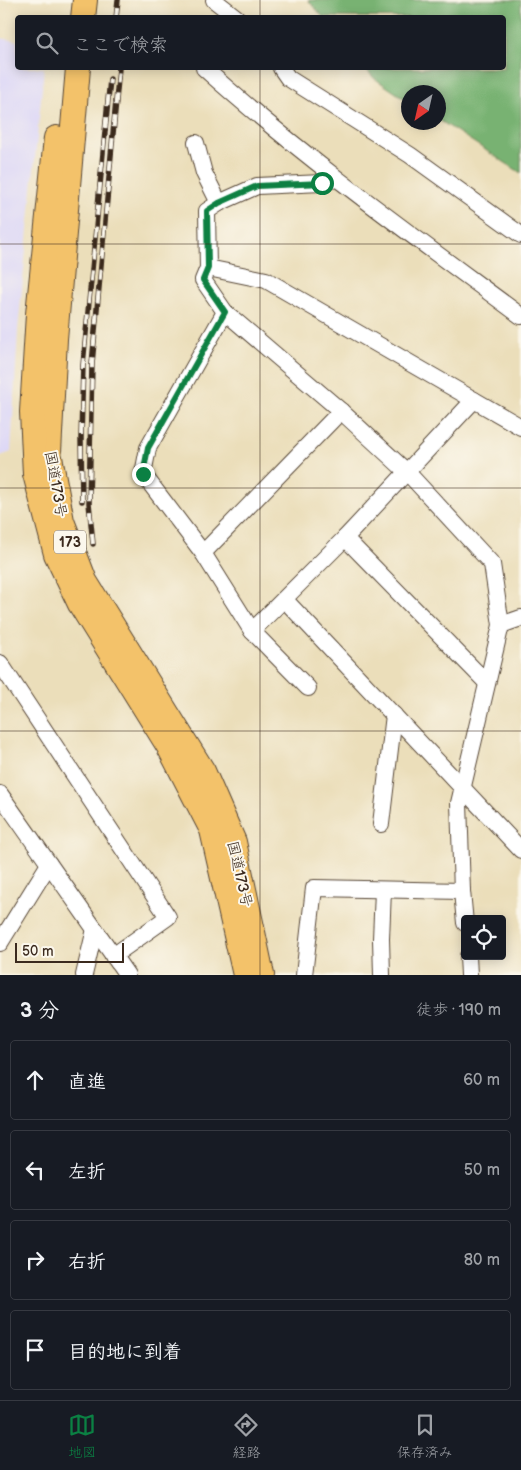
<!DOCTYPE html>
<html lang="ja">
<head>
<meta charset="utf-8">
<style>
	:root { --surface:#171b24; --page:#20242c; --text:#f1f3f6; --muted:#9ea1a6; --line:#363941; --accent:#0b8043 }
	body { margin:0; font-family:"Balsamiq Sans","Klee One",sans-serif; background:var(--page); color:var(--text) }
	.controls { position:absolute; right:15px; bottom:15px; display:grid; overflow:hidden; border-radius:5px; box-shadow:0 2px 12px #0003 }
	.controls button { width:45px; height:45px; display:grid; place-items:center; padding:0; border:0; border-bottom:1px solid var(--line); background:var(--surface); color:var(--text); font:25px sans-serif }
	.compass { position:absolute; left:401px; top:85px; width:45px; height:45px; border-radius:50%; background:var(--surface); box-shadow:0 2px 12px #0003; rotate:214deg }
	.scale { position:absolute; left:15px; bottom:12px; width:109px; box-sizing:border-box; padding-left:5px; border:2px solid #3b2a1e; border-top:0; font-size:14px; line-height:18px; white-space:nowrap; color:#3b2a1e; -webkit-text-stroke:4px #fbf7ec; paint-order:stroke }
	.stop { position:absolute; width:15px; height:15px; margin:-11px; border:4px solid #0b8043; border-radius:50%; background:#fff }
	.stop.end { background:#0b8043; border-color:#fff; box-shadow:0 1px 5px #0008 }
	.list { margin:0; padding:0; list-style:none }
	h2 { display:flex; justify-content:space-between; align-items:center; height:65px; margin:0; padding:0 20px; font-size:21px }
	h2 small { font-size:16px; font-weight:400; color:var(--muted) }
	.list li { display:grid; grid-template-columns:32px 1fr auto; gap:15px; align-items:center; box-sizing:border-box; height:80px; margin:0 10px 10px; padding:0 10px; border:1px solid var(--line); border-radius:5px }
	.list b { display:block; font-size:19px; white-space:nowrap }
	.list em { font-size:16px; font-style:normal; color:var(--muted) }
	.icon { flex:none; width:28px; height:28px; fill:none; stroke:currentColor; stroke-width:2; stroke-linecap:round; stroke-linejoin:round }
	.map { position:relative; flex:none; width:521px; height:975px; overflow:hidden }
	.search { position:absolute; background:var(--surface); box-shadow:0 2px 12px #0003; left:15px; right:15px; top:15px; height:55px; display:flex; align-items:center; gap:12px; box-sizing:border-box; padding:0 18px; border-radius:5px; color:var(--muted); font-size:19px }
	.sheet { height:425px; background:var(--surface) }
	nav { display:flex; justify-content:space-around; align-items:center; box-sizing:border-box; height:70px; border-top:1px solid var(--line); background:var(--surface); font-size:14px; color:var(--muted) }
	nav a { display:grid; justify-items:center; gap:2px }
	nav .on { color:var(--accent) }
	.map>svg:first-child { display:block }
	.built { fill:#dbd6f7 }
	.forest { fill:#78b272; stroke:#5a6e48 }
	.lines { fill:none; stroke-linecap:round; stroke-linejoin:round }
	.minor-casing { stroke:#554535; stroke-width:18 }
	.highway-casing { stroke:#554535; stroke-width:26 }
	.minor { stroke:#fff; stroke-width:16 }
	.highway { stroke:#f3c26a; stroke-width:24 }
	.rail-casing { stroke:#3b2a1e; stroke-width:5.5 }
	.rail { stroke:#fbf7ec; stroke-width:4; stroke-dasharray:11; stroke-linecap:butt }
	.route { stroke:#0b8043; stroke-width:6 }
	.grid { fill:none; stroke:#3b2a1e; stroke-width:1; stroke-opacity:0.55 }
	.labels { text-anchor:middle; stroke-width:4; stroke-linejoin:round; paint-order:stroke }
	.shield { fill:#fbf7ec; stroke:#75685c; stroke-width:1 }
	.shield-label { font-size:14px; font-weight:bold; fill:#3b2a1e }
	.street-label { font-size:15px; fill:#3b2a1e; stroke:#fbf7ec }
</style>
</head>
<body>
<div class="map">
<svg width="521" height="975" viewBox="0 0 521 975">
	<rect width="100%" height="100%" fill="#fbf7ec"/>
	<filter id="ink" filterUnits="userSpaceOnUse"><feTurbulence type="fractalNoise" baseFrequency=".02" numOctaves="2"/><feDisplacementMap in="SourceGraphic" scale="10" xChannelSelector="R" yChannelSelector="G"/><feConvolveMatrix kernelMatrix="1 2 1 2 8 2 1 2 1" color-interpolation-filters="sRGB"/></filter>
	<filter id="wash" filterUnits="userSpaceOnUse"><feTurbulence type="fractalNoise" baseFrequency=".0096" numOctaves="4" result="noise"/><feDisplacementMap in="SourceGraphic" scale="20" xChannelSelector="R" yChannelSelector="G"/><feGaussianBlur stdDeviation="1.12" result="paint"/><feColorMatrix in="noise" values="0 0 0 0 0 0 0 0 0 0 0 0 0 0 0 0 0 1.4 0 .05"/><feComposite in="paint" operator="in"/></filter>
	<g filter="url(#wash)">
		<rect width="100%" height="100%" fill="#ebdeba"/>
		<!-- built -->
		<polygon class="built" points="0,38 17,41 18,68 44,68 18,329 11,452 0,456"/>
		<!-- forest -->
		<polygon class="forest" points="308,0 521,0 521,173 439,120 438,92 408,92 408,101 374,78 365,68 504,68 504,18 323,17"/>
	</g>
	<g filter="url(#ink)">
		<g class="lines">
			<defs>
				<g id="minor">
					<polyline points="214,0 237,18"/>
					<path d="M204 68C304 158 413 236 521 316"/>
					<polyline points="281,68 288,78 410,155 521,235"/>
					<polyline points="196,143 204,173 219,203 207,211 208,268 203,280 225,312 148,448 143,474 203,553 252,631 345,538 474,400 521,427"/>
					<polyline points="219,203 257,186 322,183 335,179"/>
					<polyline points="208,268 266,280 474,400"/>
					<polyline points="225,312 341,411 407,472 492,564 501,625 459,803 462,891 465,923"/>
					<polyline points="345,538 486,682"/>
					<polyline points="203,553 341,411"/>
					<polyline points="285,600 521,850"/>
					<polyline points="501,625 521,618"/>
					<polyline points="252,631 308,688"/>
					<polyline points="0,663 168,917 113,956"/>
					<polyline points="0,794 127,975"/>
					<polyline points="381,824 394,715"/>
					<polyline points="0,943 49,864"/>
					<polyline points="468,956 469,975"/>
					<polyline points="84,975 95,929"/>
					<polyline points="304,975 314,888 462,891"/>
					<polyline points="382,975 381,939 383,890"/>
				</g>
				<g id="highway">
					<polyline points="83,18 85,0"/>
					<polyline points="78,68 55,339 49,452 62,521 85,581 203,771 234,842 262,975"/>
					<polyline points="56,138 38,314 32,412 35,474 56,554 80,604 169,747 212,830 245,975"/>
				</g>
			</defs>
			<!-- minor casing -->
			<use href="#minor" class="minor-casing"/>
			<!-- highway casing -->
			<use href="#highway" class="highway-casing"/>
			<!-- minor -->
			<use href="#minor" class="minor"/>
			<!-- highway -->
			<use href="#highway" class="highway"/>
			<defs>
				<g id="rail">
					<polyline points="116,18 118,0"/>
					<polyline points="82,501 81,438 83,365 110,79"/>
					<polyline points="93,544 89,503 92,364 119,68"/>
				</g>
			</defs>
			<!-- rail casing -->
			<use href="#rail" class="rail-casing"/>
			<!-- rail -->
			<use href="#rail" class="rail"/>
		</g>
	</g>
	<g class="lines" filter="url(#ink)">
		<!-- route -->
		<polyline class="route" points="143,474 148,448 225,312 203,280 208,268 207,211 219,203 257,186 322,183"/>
	</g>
	<!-- grid -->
	<path class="grid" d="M260 0V18M260 68V975M0 244H521M0 488H521M0 731H521"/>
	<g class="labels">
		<!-- shield labels -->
		<rect class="shield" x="54" y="530.5" width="32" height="23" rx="4"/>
		<g class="shield-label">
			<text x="70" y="547">173</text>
		</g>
		<!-- street labels -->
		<g class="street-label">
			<text transform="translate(56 484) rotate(80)" y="5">国道173号</text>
			<text transform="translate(240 874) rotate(77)" y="5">国道173号</text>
		</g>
	</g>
</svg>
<div class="controls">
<button><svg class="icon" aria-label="locate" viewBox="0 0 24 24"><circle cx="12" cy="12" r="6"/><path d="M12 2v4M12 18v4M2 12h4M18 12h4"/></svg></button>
</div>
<svg class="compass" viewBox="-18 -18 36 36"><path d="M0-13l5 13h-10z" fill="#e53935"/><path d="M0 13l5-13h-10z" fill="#9ea1a6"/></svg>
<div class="scale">50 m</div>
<div class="stop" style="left:322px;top:183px"></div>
<div class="stop end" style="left:143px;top:474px"></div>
<div class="search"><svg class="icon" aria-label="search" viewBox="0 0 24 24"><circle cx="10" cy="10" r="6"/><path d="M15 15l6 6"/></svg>ここで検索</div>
</div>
<section class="sheet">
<h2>3 分<small>徒歩 · 190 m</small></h2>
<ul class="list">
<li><svg class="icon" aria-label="ahead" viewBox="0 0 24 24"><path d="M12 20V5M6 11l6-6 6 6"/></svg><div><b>直進</b></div><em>60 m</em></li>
<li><svg class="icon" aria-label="left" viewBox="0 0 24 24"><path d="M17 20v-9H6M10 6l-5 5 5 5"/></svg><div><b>左折</b></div><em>50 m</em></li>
<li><svg class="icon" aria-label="right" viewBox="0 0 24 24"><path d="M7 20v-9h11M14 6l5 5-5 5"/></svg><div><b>右折</b></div><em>80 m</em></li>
<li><svg class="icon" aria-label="arrive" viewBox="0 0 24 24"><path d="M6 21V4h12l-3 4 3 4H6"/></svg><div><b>目的地に到着</b></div></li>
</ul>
</section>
<nav>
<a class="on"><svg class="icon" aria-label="map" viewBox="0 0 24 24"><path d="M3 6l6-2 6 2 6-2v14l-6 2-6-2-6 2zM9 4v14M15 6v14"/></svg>地図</a>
<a><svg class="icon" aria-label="directions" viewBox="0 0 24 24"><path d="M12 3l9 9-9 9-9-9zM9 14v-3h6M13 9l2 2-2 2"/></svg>経路</a>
<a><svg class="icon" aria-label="saved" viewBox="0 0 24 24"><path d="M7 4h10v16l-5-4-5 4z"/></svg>保存済み</a>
</nav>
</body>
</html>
